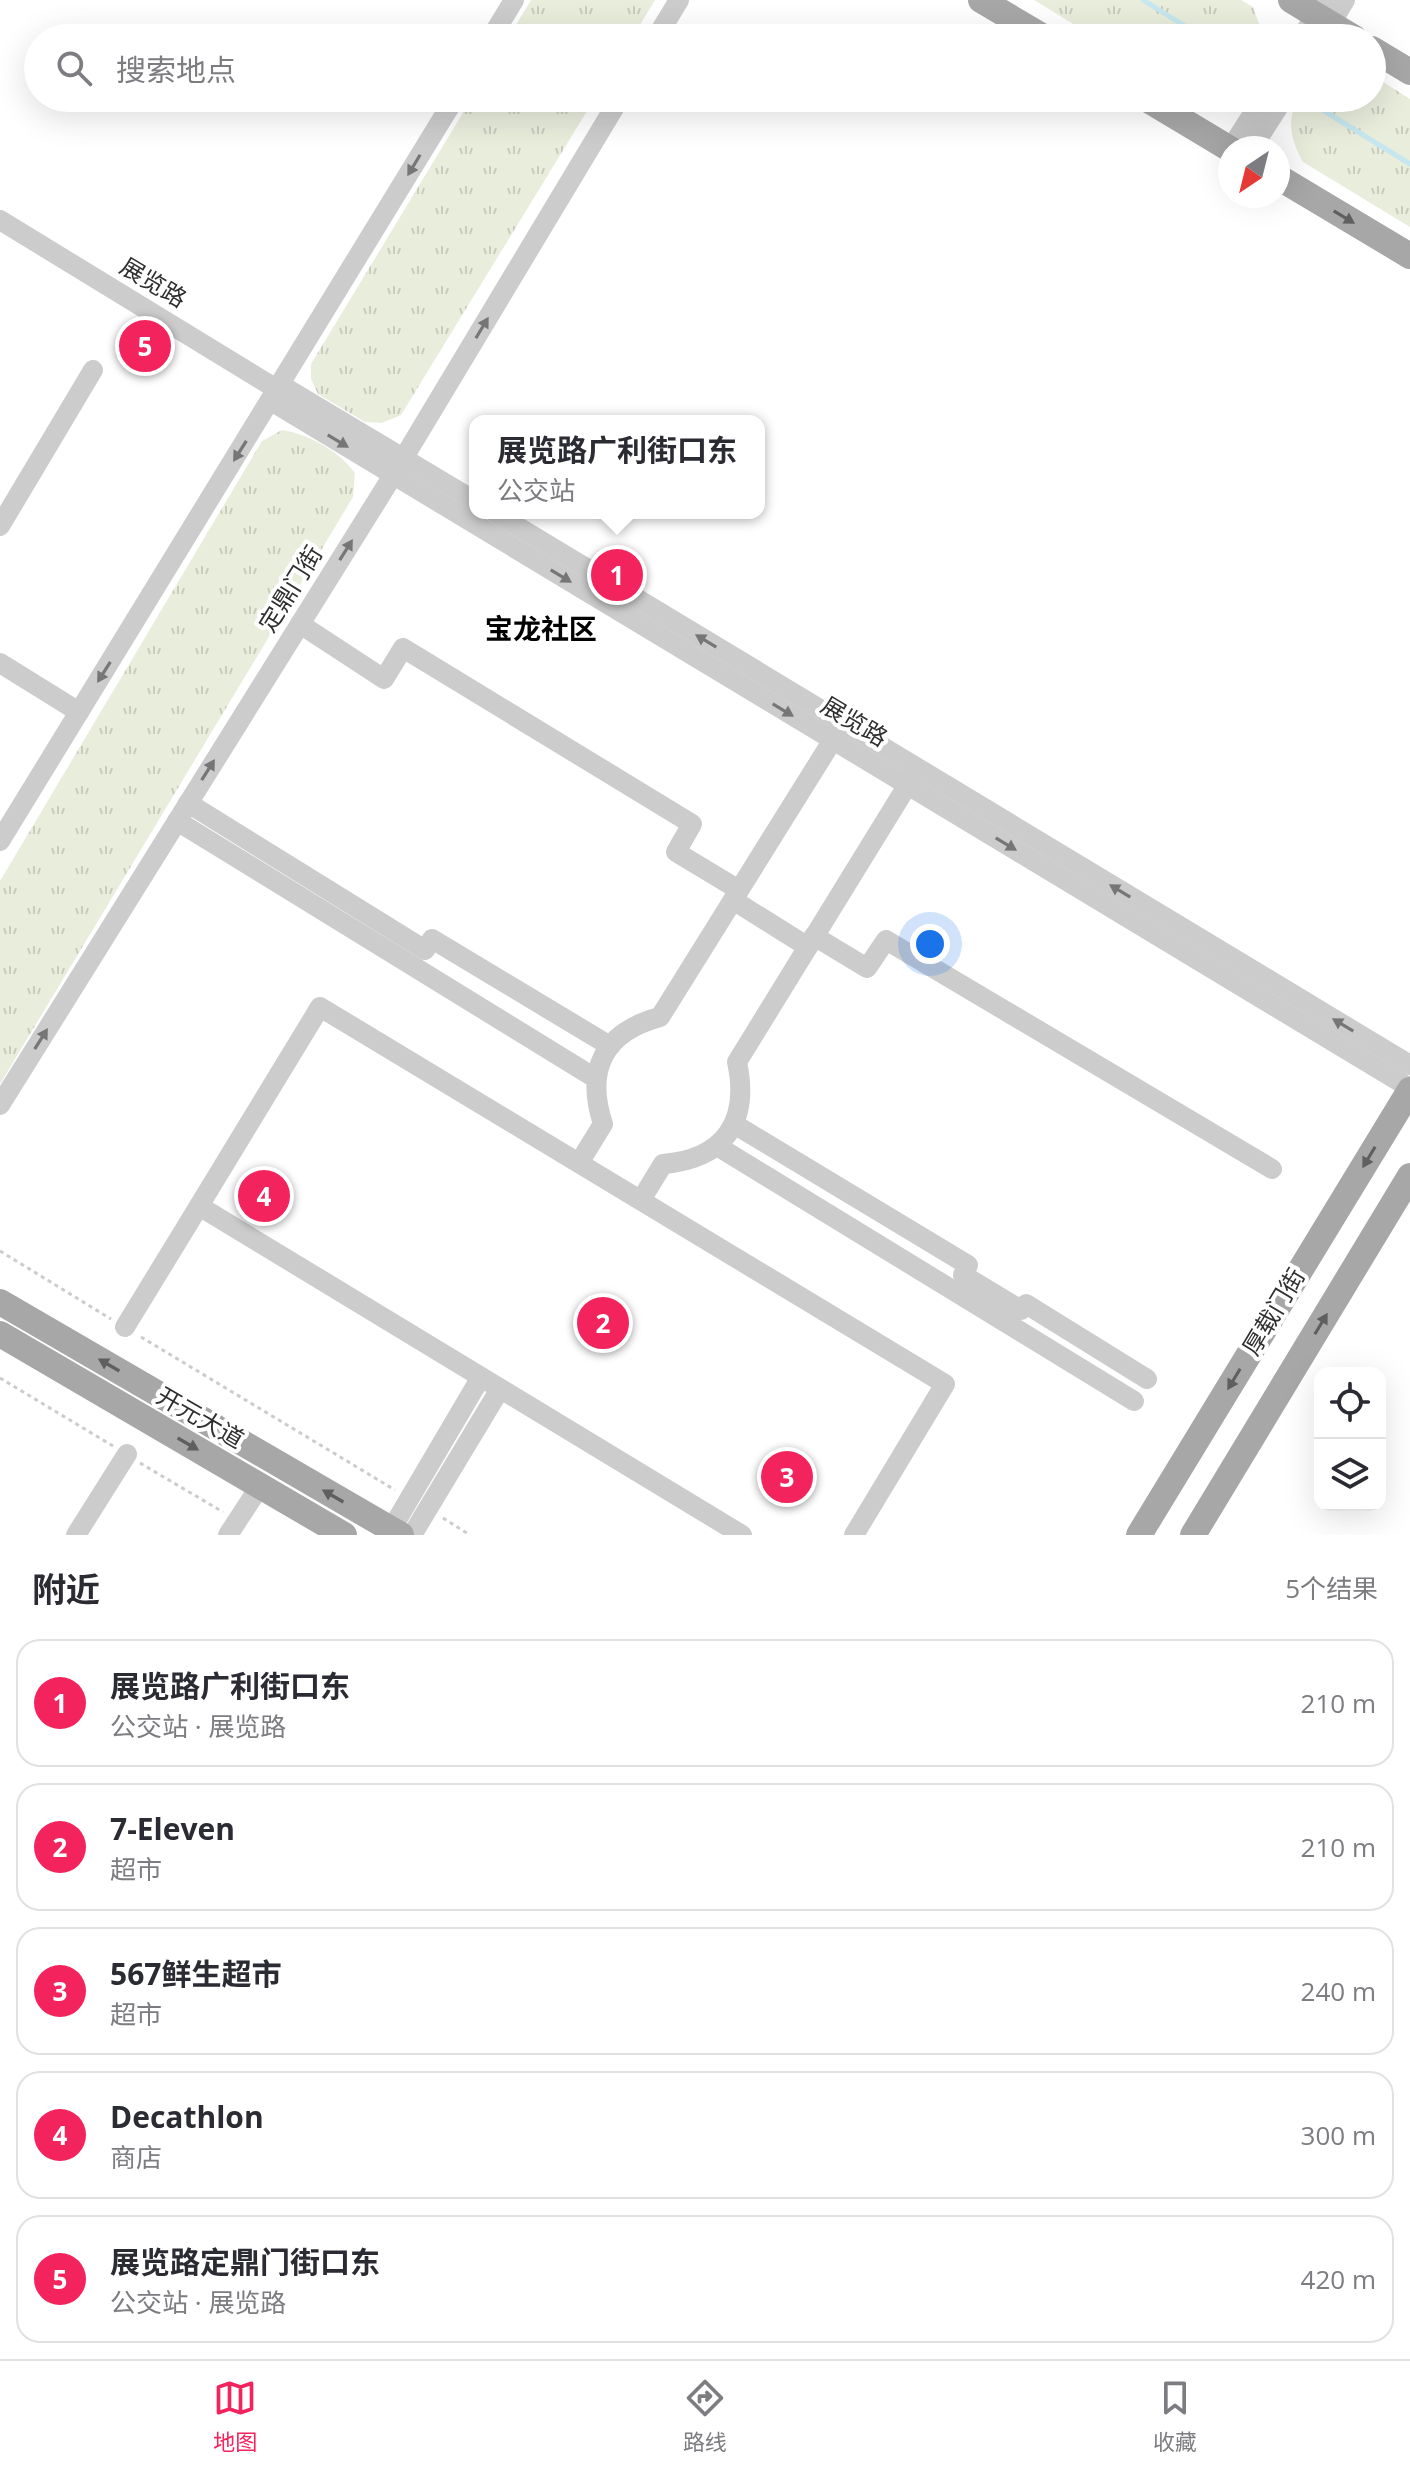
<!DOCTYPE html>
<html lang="zh">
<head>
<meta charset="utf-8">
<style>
	:root { --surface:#fff; --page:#f7f7f7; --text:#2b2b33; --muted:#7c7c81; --line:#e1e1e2; --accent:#f3245d }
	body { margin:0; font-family:"Open Sans","Noto Sans SC",sans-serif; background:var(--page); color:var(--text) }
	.controls { position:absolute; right:24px; bottom:24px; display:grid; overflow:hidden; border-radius:16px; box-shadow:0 8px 32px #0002 }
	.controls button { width:72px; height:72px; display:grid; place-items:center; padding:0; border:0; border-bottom:2px solid var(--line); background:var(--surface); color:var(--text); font:40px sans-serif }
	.compass { position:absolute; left:1218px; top:136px; width:72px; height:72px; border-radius:50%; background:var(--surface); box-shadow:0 8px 32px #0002; rotate:215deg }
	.you { position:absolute; left:930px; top:944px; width:28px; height:28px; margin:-20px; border:6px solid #fff; border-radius:50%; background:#1a73e8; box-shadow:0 0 0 12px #1a73e833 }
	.badge { display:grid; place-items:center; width:52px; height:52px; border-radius:50%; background:var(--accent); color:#fff; font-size:26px; font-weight:700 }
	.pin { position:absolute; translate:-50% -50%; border:4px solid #fff; box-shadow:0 2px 8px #0006 }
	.popup { position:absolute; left:469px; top:415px; width:296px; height:104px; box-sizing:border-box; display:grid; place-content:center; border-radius:16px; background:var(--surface); filter:drop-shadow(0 2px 6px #0005); font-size:26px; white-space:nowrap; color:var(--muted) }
	.popup b { font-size:30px; color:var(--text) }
	.popup::after { content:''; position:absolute; left:50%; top:100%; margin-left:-16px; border:16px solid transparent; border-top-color:var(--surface) }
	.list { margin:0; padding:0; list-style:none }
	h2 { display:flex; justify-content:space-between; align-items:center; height:104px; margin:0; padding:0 32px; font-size:34px }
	h2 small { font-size:26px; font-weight:400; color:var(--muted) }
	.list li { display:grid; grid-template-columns:52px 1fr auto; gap:24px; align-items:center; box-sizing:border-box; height:128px; margin:0 16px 16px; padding:0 16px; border:2px solid var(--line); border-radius:24px }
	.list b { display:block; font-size:30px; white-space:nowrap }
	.list p { margin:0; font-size:26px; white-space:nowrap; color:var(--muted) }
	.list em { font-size:26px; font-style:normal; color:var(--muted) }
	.icon { flex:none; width:44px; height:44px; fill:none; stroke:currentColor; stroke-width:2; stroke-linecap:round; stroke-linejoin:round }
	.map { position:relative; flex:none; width:1410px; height:1535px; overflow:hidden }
	.search { position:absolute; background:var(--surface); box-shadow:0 8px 32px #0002; left:24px; right:24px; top:24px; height:88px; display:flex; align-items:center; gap:20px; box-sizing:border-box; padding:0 28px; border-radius:44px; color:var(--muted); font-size:30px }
	.sheet { height:824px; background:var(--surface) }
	nav { display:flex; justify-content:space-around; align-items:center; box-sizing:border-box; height:112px; border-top:2px solid var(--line); background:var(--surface); font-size:22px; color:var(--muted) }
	nav a { display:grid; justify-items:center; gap:4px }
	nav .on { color:var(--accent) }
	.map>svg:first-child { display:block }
	.park { fill:url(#park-tufts) }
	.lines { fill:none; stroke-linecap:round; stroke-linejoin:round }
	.stream { stroke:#c6e7ef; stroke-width:5 }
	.path { stroke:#ccc; stroke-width:3; stroke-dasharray:4 4; stroke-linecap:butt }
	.minor { stroke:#ccc; stroke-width:20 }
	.major { stroke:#a7a7a7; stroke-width:26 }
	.oneway { fill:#767676 }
	.oneway2 { fill:#5f5f5f }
	.labels { text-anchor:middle; stroke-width:8; stroke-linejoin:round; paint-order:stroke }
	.street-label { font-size:24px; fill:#2f2f2f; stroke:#fff }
	.quarter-label { font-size:28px; font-weight:bold; fill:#000; stroke:#fff }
</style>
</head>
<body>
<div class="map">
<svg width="1410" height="1535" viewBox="0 0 1410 1535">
	<defs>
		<pattern id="park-tufts" width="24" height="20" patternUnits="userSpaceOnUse" patternTransform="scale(2)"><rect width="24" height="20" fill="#e9eddc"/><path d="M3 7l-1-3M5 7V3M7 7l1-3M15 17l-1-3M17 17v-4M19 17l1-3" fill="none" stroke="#c8ccbd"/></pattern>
	</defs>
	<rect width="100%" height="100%" fill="#fff"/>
	<!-- park -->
	<g class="park">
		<polygon points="531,0 655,0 632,38 508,38"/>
		<polygon points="1034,0 1241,0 1253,7 1264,38 1096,38"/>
		<path d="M1372 75 1410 99V227L1303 162C1291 140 1286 121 1298 98H1372Z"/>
		<polygon points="472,98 595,98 401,415 382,423 365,422 318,394 311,379 311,364"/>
		<path d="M282 430C308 434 339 451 355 473L353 497 0 1084V881L262 441Z"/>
	</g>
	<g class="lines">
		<!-- stream -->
		<g class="stream">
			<polyline points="1143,0 1204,38"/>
			<polyline points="1313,104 1410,164"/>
		</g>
		<!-- path -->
		<g class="path">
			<polyline points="0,1251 111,1319"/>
			<polyline points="141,1337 395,1490"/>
			<polyline points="0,1378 113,1446"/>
			<polyline points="140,1463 223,1512"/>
			<polyline points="443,1518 470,1535"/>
		</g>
		<!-- minor -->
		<g class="minor">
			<polyline points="491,38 514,0"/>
			<polyline points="656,38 679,0"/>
			<polyline points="1301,38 1325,0"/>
			<polyline points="1322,38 1345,0"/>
			<polyline points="1231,148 1263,98"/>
			<polyline points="1252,148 1284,98"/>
			<polyline points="0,220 278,390"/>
			<polyline points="281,385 475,501"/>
			<polyline points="271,401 1410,1088"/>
			<polyline points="495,513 1410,1065"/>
			<polyline points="0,526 93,370"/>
			<polyline points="300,624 384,679 403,648 692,824 676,852 739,890"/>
			<polyline points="0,663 79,712"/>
			<polyline points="188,803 425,950 432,939 610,1046"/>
			<polyline points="177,821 595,1078"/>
			<polyline points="0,841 455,98"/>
			<polyline points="733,900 808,947"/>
			<polyline points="814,936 867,968 886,940 1272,1169"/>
			<polyline points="0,1105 400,464 620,98"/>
			<polyline points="734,1124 968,1265 963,1275 1021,1310 1026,1304 1147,1379"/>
			<polyline points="717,1146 1134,1401"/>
			<path d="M579 1163 603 1124C585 1069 604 1032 660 1017L839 730"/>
			<path d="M641 1200 663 1164C724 1159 750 1122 737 1062L915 773"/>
			<polyline points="125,1327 199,1206"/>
			<polyline points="76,1535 127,1454"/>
			<polyline points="228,1535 260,1486"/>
			<polyline points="388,1535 481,1377"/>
			<polyline points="412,1535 500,1389"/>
			<polyline points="742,1535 199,1206 320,1007 945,1384 854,1535"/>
		</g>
		<!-- major -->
		<g class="major">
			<polyline points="981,0 1045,38"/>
			<polyline points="1291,0 1354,38"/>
			<polyline points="1372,49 1410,72"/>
			<polyline points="1145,98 1230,149"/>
			<polyline points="1278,177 1410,256"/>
			<polyline points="0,1302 401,1535"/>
			<polyline points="0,1334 344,1535"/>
			<polyline points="1139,1535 1410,1090"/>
			<polyline points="1193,1535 1410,1176"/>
		</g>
	</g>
	<!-- one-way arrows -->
	<defs><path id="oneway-solid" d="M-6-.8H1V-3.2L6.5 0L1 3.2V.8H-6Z" transform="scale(2)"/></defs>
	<g class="oneway">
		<use href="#oneway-solid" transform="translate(414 165) rotate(121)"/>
		<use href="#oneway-solid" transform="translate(482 328) rotate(-59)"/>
		<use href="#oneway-solid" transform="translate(338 441) rotate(31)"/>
		<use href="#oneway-solid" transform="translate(240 451) rotate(122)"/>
		<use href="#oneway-solid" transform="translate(346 550) rotate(-58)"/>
		<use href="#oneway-solid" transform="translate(561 576) rotate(31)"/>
		<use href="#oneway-solid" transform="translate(706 641) rotate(-149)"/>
		<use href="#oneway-solid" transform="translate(104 672) rotate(122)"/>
		<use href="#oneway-solid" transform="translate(783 710) rotate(31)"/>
		<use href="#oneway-solid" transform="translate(208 770) rotate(-58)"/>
		<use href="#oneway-solid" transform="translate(1006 844) rotate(31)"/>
		<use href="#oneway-solid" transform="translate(1120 891) rotate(-149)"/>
		<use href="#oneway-solid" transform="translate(1343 1025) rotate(-149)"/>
		<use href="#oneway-solid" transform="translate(41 1039) rotate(-58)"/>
	</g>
	<g class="oneway2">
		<use href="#oneway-solid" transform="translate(1344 217) rotate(31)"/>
		<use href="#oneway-solid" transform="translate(1369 1157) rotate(121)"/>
		<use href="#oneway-solid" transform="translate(1321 1324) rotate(-59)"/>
		<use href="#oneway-solid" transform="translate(109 1365) rotate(-150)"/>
		<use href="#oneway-solid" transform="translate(1234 1379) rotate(121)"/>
		<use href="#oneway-solid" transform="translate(188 1444) rotate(30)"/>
		<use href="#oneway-solid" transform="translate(333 1496) rotate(-150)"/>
	</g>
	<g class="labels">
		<!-- street labels -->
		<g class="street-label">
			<text transform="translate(153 283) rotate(31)" y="8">展览路</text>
			<text transform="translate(291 589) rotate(-58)" y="8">定鼎门街</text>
			<text transform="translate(854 722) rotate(31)" y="8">展览路</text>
			<text transform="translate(1274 1312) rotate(-59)" y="8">厚载门街</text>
			<text transform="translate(200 1418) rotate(30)" y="8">开元大道</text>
		</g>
		<!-- quarter labels -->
		<g class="quarter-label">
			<text x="541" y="639">宝龙社区</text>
		</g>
	</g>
</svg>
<div class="controls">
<button><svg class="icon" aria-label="locate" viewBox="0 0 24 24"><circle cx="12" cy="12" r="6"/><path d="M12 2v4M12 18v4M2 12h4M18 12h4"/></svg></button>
<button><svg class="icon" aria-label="layers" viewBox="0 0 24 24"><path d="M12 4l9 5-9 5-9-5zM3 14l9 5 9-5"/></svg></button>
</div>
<svg class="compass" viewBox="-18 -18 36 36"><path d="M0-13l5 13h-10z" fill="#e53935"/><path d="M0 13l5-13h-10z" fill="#7c7c81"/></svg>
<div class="you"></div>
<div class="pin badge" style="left:617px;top:575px">1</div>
<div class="popup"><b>展览路广利街口东</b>公交站</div>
<div class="pin badge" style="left:603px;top:1323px">2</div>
<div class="pin badge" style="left:787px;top:1477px">3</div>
<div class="pin badge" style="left:264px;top:1196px">4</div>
<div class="pin badge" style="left:145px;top:346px">5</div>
<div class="search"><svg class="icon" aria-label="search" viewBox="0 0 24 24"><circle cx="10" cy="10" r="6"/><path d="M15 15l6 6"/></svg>搜索地点</div>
</div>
<section class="sheet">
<h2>附近<small>5个结果</small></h2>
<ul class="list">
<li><span class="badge">1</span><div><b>展览路广利街口东</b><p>公交站 · 展览路</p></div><em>210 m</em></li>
<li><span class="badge">2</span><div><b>7-Eleven</b><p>超市</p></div><em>210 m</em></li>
<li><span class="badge">3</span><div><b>567鲜生超市</b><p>超市</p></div><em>240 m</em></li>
<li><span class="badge">4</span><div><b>Decathlon</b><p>商店</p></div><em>300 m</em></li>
<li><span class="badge">5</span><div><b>展览路定鼎门街口东</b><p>公交站 · 展览路</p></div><em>420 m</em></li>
</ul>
</section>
<nav>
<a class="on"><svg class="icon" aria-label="map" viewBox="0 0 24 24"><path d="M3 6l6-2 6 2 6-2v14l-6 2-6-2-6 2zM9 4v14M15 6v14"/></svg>地图</a>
<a><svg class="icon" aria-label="directions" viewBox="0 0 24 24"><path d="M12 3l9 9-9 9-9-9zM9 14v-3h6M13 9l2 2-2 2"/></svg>路线</a>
<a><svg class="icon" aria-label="saved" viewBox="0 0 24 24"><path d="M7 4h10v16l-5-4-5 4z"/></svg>收藏</a>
</nav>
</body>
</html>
